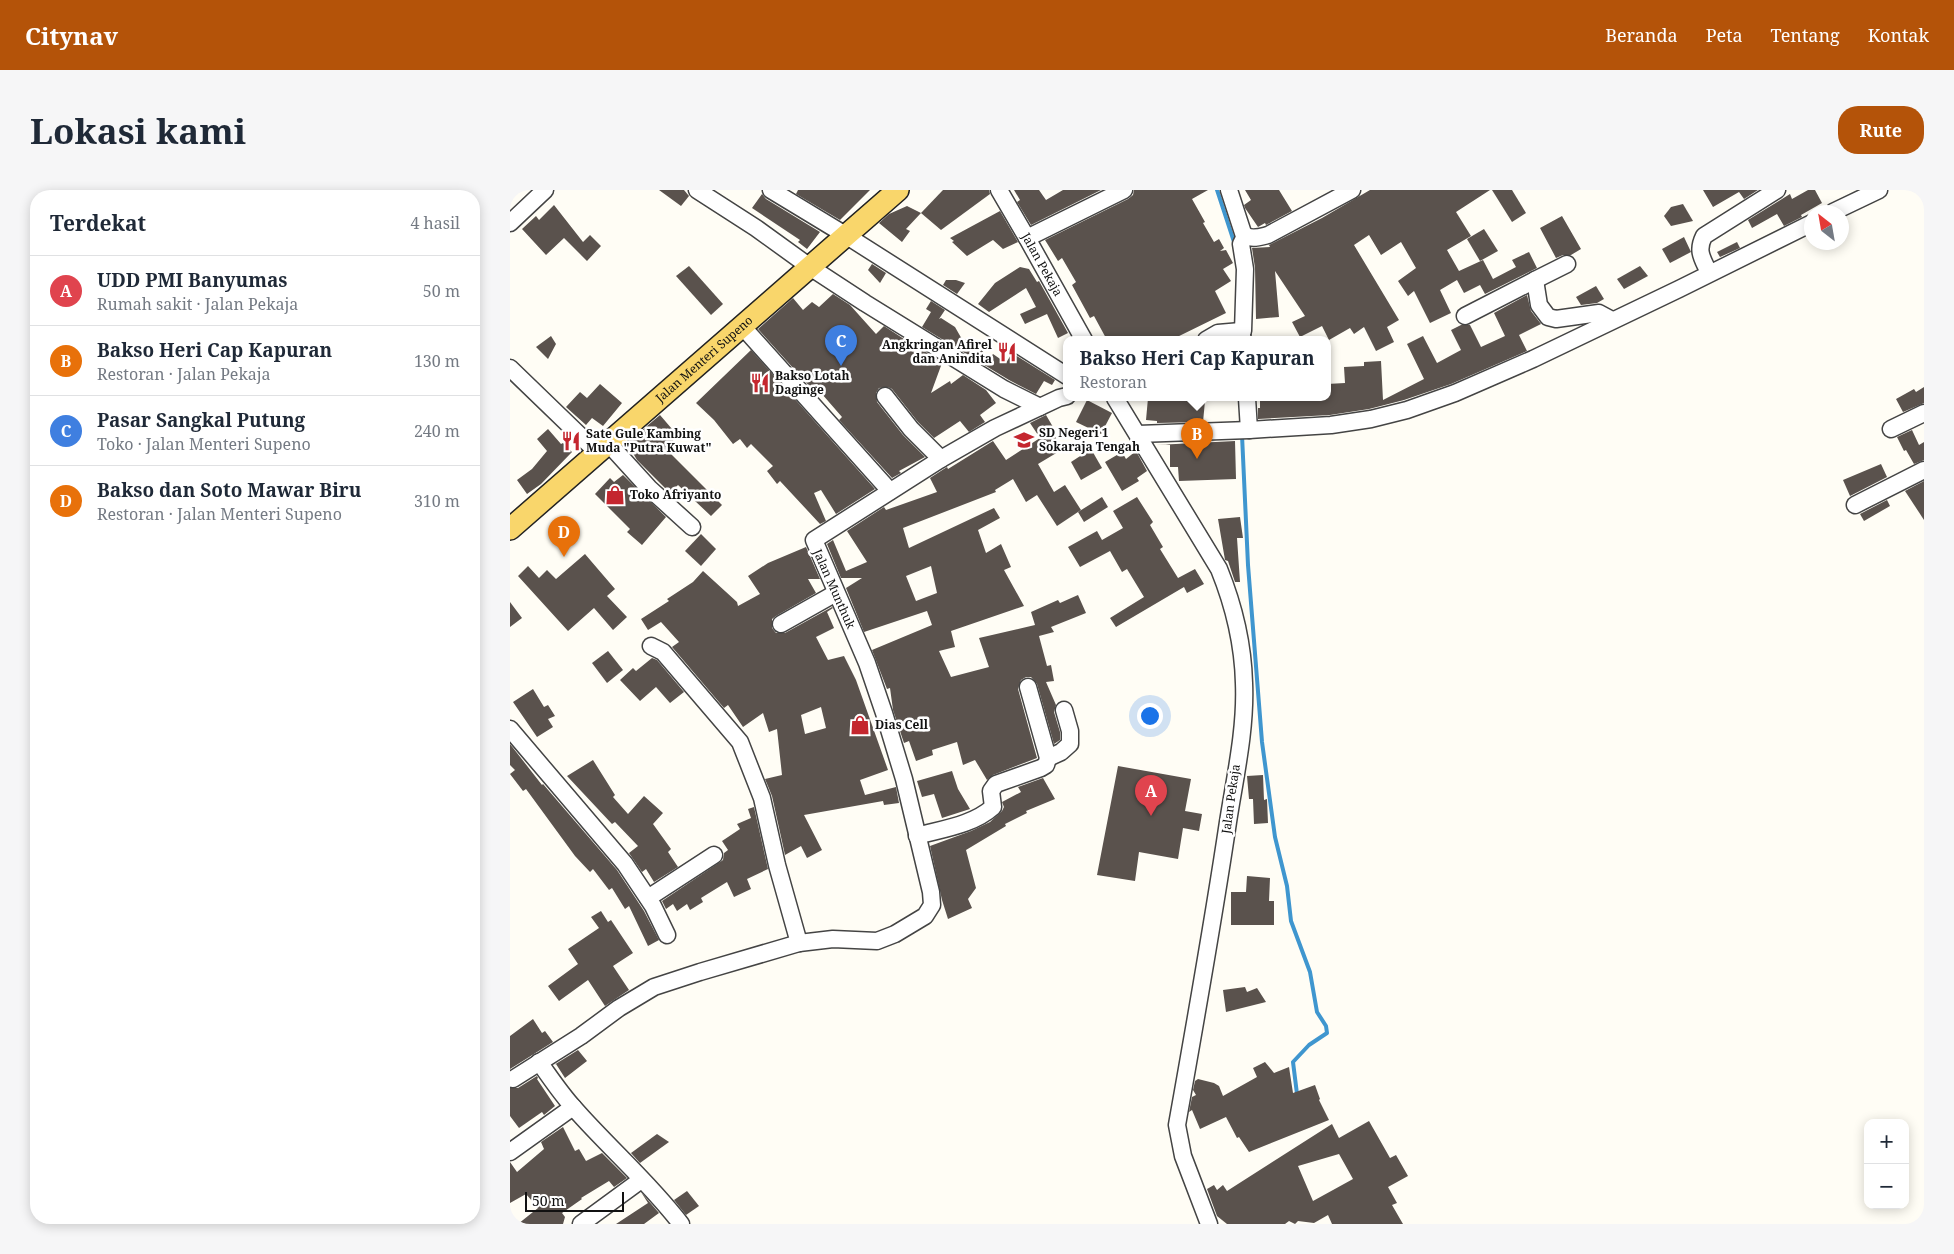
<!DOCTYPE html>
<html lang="id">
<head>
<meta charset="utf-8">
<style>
	:root { --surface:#fff; --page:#f6f6f7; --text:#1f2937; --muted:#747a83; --line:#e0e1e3; --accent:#b45309 }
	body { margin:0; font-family:"Noto Serif",serif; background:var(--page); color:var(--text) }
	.controls { position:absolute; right:15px; bottom:15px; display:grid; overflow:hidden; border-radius:10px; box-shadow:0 2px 12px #0003 }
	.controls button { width:45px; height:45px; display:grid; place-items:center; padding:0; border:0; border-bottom:1px solid var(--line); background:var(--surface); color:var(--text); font:25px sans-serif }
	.compass { position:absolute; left:1294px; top:15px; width:45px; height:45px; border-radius:50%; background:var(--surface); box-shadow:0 2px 12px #0003; rotate:329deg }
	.scale { position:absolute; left:15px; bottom:12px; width:99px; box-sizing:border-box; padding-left:5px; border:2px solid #111; border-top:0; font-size:14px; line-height:18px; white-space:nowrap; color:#111; -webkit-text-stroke:4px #fff; paint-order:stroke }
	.you { position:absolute; left:639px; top:525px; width:18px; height:18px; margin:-12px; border:4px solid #fff; border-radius:50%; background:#1a73e8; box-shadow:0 0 0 8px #1a73e833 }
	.badge { display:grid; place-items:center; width:32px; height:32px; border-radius:50%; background:var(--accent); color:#fff; font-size:16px; font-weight:700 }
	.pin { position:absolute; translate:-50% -41px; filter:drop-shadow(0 1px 2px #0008) }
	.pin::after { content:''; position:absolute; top:26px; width:18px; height:15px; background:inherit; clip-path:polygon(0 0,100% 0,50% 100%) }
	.popup { position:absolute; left:553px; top:146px; width:268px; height:65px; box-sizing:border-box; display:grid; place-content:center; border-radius:10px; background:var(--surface); filter:drop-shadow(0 1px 4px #0005); font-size:16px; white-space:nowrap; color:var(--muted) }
	.popup b { font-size:19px; color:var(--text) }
	.popup::after { content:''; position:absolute; left:50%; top:100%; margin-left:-10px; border:10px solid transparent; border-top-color:var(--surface) }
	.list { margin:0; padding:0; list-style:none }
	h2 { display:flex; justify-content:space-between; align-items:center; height:65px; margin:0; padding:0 20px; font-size:21px }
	h2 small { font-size:16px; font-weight:400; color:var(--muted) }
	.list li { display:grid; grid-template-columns:32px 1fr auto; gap:15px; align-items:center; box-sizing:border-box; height:70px; padding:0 20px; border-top:1px solid var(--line) }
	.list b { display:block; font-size:19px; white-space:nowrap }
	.list p { margin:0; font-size:16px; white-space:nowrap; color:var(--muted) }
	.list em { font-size:16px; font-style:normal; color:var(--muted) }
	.map { position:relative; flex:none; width:1414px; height:1034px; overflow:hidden; border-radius:20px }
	header { display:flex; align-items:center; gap:30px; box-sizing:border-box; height:70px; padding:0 25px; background:var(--accent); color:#fff }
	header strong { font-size:24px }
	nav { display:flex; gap:28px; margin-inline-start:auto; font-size:18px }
	.intro { display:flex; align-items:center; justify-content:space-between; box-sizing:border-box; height:120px; padding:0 30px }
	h1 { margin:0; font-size:35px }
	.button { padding:12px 22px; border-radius:20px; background:var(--accent); color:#fff; font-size:18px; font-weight:700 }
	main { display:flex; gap:30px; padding:0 30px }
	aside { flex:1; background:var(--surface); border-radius:20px; box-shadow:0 2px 12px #0003 }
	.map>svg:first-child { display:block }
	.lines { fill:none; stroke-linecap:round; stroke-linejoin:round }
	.stream { stroke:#3f96cf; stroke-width:4 }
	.building { fill:#5a524d; fill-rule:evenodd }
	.minor-casing { stroke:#444; stroke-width:19 }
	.major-casing { stroke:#222; stroke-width:24 }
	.minor { stroke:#fff; stroke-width:16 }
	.major { stroke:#f9d66b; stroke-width:21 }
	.labels { text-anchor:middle; stroke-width:5; stroke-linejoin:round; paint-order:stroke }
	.street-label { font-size:12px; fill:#111; stroke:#fff }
	.poi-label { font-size:12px; font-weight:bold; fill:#111; stroke:#fff; text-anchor:start }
</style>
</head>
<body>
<header>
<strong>Citynav</strong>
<nav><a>Beranda</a><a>Peta</a><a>Tentang</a><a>Kontak</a></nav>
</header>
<div class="intro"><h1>Lokasi kami</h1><a class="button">Rute</a></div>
<main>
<aside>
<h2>Terdekat<small>4 hasil</small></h2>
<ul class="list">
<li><span class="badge" style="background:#e0444e">A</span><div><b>UDD PMI Banyumas</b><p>Rumah sakit · Jalan Pekaja</p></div><em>50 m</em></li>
<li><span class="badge" style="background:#e8710a">B</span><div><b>Bakso Heri Cap Kapuran</b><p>Restoran · Jalan Pekaja</p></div><em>130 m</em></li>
<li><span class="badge" style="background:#3f7fe0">C</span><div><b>Pasar Sangkal Putung</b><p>Toko · Jalan Menteri Supeno</p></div><em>240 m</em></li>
<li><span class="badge" style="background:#e8710a">D</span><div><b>Bakso dan Soto Mawar Biru</b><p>Restoran · Jalan Menteri Supeno</p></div><em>310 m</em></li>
</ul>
</aside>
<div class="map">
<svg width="1414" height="1034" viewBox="0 0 1414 1034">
	<rect width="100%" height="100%" fill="#fffdf5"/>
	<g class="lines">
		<!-- stream -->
		<g class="stream">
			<polyline points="707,0 725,55"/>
			<polyline points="732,245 738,375 752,552 765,647 777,696 781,731 800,782 807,822 816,836 817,843 799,855 783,872 787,904"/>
		</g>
	</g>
	<!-- building -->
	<g class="building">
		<polygon points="149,0 174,0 179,6 171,16"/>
		<polygon points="288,0 360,0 330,30 286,4"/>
		<polygon points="433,0 479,0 480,4 431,40 411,23"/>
		<polygon points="504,0 529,0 536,10 553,0 591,0 521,35 507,12 510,10"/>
		<polygon points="624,0 698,0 682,9 695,32 693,33 704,52 709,49 714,58 710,61 716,60 723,73 713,79 721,91 705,101 716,123 661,150 597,150 584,126 580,128 562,95 566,92 552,68 548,71 535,50 618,9 623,5"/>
		<polygon points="735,0 769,0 782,21 756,35 755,33 748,37 735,18 734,15 741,10"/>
		<polygon points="860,0 980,0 946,22 961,46 937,60 949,81 973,70 983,89 1006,77 1002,70 1019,62 1027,78 975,104 970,95 954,103 947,90 930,100 941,123 920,133 904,101 898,106 888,91 906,78 891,52 871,65 859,45 844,55 889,130 877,137 884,152 866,161 854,137 844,144 840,138 819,150 812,136 790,147 782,132 795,126 765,81 769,127 746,129 745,78 742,58 760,57 759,55 812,28"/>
		<polygon points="982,0 1002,0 1016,23 1002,32"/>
		<polygon points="1193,0 1248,0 1234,9 1229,2 1203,17"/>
		<polygon points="1298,0 1305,0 1312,13 1291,25 1292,27 1274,36 1267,24 1242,38 1238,30 1280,4 1282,9"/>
		<polygon points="252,4 256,9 310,42 297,59 288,52 290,50 242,18"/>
		<polygon points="1173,14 1183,31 1161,36 1154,26 1161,17"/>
		<polygon points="44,15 73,52 80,45 91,56 77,71 54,48 36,65 12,39 26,26 29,30"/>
		<polygon points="397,16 411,23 396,39 400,41 392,52 369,33 379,24"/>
		<polygon points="490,21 508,52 493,59 483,50 457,66 442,52 444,51 440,48"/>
		<polygon points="1052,26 1071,59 1061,65 1053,65 1046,68 1030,38"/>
		<polygon points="974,39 988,61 970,71 957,49"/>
		<polygon points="1174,47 1181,62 1160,73 1152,59"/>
		<polygon points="1227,52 1230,58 1210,67 1207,62"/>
		<polygon points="362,74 376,83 370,93 358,80"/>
		<polygon points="179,76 213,114 201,125 166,86"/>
		<polygon points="1130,76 1138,86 1114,99 1107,89"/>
		<polygon points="510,77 519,79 527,92 529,91 558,143 548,148 537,124 515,134 510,124 526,117 516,98 479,122 468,114 485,93"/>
		<polygon points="436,90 446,90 455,93 447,104 433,95"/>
		<polygon points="1086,96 1094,109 1087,113 1071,115 1066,107"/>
		<polygon points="323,104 340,115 366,144 374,136 397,151 409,164 413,160 432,173 421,203 440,191 441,194 453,185 476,200 486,213 470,225 475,232 459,242 450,231 424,248 408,232 382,199 378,197 369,198 366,203 367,212 393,245 415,267 389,281 391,283 382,288 329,230 332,227 305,196 302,199 248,139 283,108 293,120 302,112 309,117"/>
		<polygon points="1017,105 1021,121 1031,134 1009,145 1017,161 941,194 894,210 859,219 820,225 748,229 748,218 750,218 750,208 818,208 817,194 835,193 834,177 854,176 854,172 871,171 873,210 914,189 897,154 913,146 927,173 951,160 941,140 951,135 960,135 971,157 995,146 984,123"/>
		<polygon points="421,111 435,120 429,129 431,128 445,137 453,151 461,147 467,151 478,171 483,164 496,173 502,163 545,190 542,195 534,191 526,204 499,190 412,137 421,122 416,119"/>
		<polygon points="41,146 46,154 38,169 26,157"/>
		<polygon points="241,160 365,299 326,324 311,300 304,303 316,331 310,334 270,291 267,294 257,281 263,276 241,254 237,258 230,249 223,254 204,230 186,213"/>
		<polygon points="90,194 112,213 93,236 82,228 76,235 56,217 70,202 77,208"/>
		<polygon points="1414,197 1414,213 1393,222 1386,209 1404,199 1406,202"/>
		<polygon points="638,208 695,211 693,232 647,233 647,231 636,230"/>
		<polygon points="577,210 602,223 591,244 566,232"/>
		<polygon points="150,225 168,246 155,258 212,315 201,326 168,295 160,303 127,270 117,253"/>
		<path d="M536 225 543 237 540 239 553 259 528 274 544 302 555 295 571 320 547 336 527 305 516 312 503 289 485 300 486 302 393 338 399 358 484 318 490 328 468 340 476 363 491 354 501 377 494 380 514 416 441 441 445 457 429 461 441 487 479 477 469 448 525 435 521 422 548 410 550 413 568 405 576 423 541 437 544 442 529 446 537 476 541 475 544 491 536 492 546 515 544 522 550 542V550L544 554 527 494 521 487H516L511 490 508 499 527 568 483 585 477 590 465 570 453 575 447 552 422 560 423 565 406 571 399 551 394 553 383 520 380 498 377 499 362 460 422 435 417 421 354 442 336 398 352 388H331L317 354 323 350 336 381 357 372 337 341 374 317 376 320 427 302 420 288 437 277 438 279 483 251 496 270 530 248 520 233ZM421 376 427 403 406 411 396 386Z"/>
		<polygon points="38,239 51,254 53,253 62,262 31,294 17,304 7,290 22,279 37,261 27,249"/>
		<polygon points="1402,240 1409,255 1414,252 1414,270 1404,274 1396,260 1394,261 1387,247"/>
		<polygon points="725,251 726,289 669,291 668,277 660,277 660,254 646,255"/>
		<polygon points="581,259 592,278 571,290 561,272"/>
		<polygon points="626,261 637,281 627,288 629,291 612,301 595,272 612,262 616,269"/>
		<polygon points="1371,274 1377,287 1340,306 1333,290"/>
		<polygon points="113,285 156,327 132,355 117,342 120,339 85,304 100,288 104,292"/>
		<polygon points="1414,291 1414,330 1395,301"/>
		<polygon points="592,307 598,317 574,332 568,322"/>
		<polygon points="627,307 643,332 640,335 653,357 650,359 668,388 685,379 694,394 677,403 674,397 606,437 600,428 634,407 617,379 612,382 600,361 570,377 558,357 587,341 592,350 613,338 603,321"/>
		<polygon points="1377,310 1380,316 1354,331 1350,324"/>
		<polygon points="730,327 733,348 727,348 730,392 725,392 718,371 715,370 708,329"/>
		<polygon points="191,344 206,359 191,376 175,361"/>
		<path d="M296 357 310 389H298L306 403 266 426 262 429V438L266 443H275L322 417 323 418 317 422 324 438 306 447 318 470 334 466 346 490 378 580 350 590 355 605 386 597 389 613 374 615 373 611 294 625 312 660 297 668 291 656 275 665 262 606 255 589 272 585 267 539 259 542 253 523 233 537 218 515 214 518 162 457 169 452 151 432 138 440 131 429 159 411 157 409 183 392 193 381 227 412 228 416 250 404 238 386 258 373ZM311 517 316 538 295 544 291 525Z"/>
		<polygon points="75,364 105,399 97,406 117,427 103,440 84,418 58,441 8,386 18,376 29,388 37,380 46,389"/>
		<polygon points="0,412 12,428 0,437"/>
		<polygon points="98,461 113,480 97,493 82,473"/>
		<polygon points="142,468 147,470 174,502 160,513 146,497 130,511 110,490 123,478 126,481"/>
		<polygon points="23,499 34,517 38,515 45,526 38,529 43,537 27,547 3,512"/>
		<polygon points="0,554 32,595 33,594 107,680 134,721 149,750 138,756 119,716 115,719 102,698 99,700 83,679 80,682 65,666 16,599 13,601 0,584 5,580 0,575"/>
		<polygon points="83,570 105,605 103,607 118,624 134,606 153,623 143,634 161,659 158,662 168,677 144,692 136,679 132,682 119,663 128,656 105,632 102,634 57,586"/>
		<polygon points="608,576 681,589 675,621 692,624 689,641 673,638 668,669 629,662 625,691 587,685"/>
		<polygon points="442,581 448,599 460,619 432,628 424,604 412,607 407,591"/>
		<polygon points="753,585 754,610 757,609 758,633 744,634 743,609 739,609 737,586"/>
		<polygon points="533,588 545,609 516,621 517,623 495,634 496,636 456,660 466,698 458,709 462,718 438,729 432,710 420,656 461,641 480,632 492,621 494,617 492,612 511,602 508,597"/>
		<polygon points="244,617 258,679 237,689 241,699 224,707 217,692 191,708 193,712 180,720 177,714 167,721 163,714 156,719 152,711 213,670 214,663 218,660 212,651 230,639 227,634 241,628 238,619"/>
		<polygon points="737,686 760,688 759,711 764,711 764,735 721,735 721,702 736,702"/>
		<polygon points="91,721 98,732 101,730 123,763 103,776 119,800 95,816 78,790 49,811 38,796 68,774 58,759 89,738 81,727"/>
		<polygon points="735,797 737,802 747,798 756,812 716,822 713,800"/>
		<polygon points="23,829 32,843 35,841 43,852 0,879 0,846"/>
		<polygon points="68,860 77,871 55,888 46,874 44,875"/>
		<polygon points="755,872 764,883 779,877 783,903 805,895 810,909 809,910 819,930 739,962 729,947 727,948 716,927 690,939 682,920 679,922 682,907 686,905 683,900 685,891 688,889 704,893 709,896 713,906 747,887 743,878"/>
		<polygon points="27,886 28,888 27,889 45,916 34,925 32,922 9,938 0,926 0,898 8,898"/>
		<path d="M859 931 880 968 886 965 898 986 878 997 887 1013 882 1015 893 1034H822L818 1025 804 1033 788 1031 785 1034 779 1031 775 1034H717L707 1026 697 999 704 995 707 1000 713 995 717 1001 822 934 829 948ZM829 964 843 989 803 1011 788 976Z"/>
		<polygon points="53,937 65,961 69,959 76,971 92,963 117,988 104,997 99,991 71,1008 72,1009 52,1023 55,1027 53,1034 8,1034 28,1018 16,1004 0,1013 0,972 7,982 34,959 31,952"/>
		<polygon points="147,944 159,952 130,973 121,963"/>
		<polygon points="177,1001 189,1016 176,1025 164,1010"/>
		<polygon points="131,1002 149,1023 134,1034 106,1034 138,1013"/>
	</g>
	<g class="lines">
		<defs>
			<g id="minor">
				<polyline points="187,0 246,38 300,77 355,113 494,199 530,217"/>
				<polyline points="261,0 337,46 557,186"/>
				<path id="s1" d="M489 0 517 48 574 150"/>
				<path d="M719 0 733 43C739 51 750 47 758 45L842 0"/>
				<polyline points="1323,22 1369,0"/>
				<polyline points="0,33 35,0"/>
				<polyline points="517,48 614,0"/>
				<path d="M1199 83C1193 69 1186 62 1194 46L1267 0"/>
				<polyline points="1025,90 1057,74"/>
				<polyline points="955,126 1025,90 1029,115 1038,127 1046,129 1089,123 1102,130"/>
				<polyline points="232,136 380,301"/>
				<polyline points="733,141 735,79 731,54 735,46"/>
				<polyline points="696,150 708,143 731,141 733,150"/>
				<polyline points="0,178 88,263"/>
				<polyline points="375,206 401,239 431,269"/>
				<path d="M605 208 709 379C724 416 733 453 734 493 736 539 725 587 718 632 703 733 685 834 667 935L673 966 699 1034"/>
				<polyline points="737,208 739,240"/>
				<polyline points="1381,239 1414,223"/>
				<polyline points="628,244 739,240 821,235 861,229 897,220 945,203 1023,169 1169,99 1302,33"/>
				<polyline points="99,254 139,298 182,337"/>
				<polyline points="1345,315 1414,280"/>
				<polyline points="271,434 326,403"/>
				<polyline points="141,456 153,462 230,552 252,608 267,675 289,753"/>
				<polyline points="0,539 115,674 143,716 157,745"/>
				<polyline points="538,568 551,562 560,554 560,541 554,520"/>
				<path d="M407 646C432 639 463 635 483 617L481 601 486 594 531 578 536 575 538 568 518 497"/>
				<polyline points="138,708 204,665"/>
				<path d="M29 872C40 887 51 904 64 918 99 958 139 992 171 1034"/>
				<polyline points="3,889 71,846 109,818 144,797 190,782 289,753 323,749 367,751 385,744 415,726 422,715 421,702 394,589 374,523 357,473 304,350 431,269 485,238 549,208 557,206"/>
				<polyline points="0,962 63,917"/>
				<polyline points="71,1034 131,990"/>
			</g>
			<g id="major">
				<path id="s2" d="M0 339 388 0"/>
			</g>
		</defs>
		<!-- minor casing -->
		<use href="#minor" class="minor-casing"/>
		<!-- major casing -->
		<use href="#major" class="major-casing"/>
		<!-- minor -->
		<use href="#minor" class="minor"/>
		<!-- major -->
		<use href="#major" class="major"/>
	</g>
	<!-- icons -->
	<defs>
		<symbol id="restaurant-bare" viewBox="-9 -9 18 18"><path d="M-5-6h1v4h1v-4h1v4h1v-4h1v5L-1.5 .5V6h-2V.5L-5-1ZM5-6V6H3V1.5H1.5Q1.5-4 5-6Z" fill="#c4262e" stroke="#fff" stroke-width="2.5" paint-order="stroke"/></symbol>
		<symbol id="school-bare" viewBox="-9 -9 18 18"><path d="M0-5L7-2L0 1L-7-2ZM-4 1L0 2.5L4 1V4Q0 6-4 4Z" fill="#c4262e" stroke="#fff" stroke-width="2.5" paint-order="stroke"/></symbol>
		<symbol id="shop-bare" viewBox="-9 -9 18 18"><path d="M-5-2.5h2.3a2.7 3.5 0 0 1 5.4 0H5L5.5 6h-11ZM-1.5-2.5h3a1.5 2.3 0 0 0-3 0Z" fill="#c4262e" stroke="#fff" stroke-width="2.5" paint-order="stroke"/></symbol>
	</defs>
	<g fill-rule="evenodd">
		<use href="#restaurant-bare" x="483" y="148" width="28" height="28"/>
		<use href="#restaurant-bare" x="236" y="179" width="28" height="28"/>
		<use href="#school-bare" x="500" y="236" width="28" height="28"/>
		<use href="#restaurant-bare" x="47" y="237" width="28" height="28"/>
		<use href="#shop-bare" x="91" y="291" width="28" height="28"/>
		<use href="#shop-bare" x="336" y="521" width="28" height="28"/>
	</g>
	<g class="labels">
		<!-- street labels -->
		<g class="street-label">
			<text dy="4" stroke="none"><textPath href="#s1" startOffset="86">Jalan Pekaja</textPath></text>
			<text dy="4" stroke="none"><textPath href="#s2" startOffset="258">Jalan Menteri Supeno</textPath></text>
			<text transform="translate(324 399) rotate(66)" y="4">Jalan Munthuk</text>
			<text transform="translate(721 609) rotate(-82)" y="4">Jalan Pekaja</text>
		</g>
		<!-- poi labels -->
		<g class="poi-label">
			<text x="482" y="159" text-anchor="end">Angkringan Afirel<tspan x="482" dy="14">dan Anindita</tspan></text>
			<text x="265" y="190">Bakso Lotah<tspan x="265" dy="14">Daginge</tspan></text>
			<text x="529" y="247">SD Negeri 1<tspan x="529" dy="14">Sokaraja Tengah</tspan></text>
			<text x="76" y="248">Sate Gule Kambing<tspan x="76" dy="14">Muda "Putra Kuwat"</tspan></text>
			<text x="120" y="309">Toko Afriyanto</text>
			<text x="365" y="539">Dias Cell</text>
		</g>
	</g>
</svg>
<div class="controls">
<button>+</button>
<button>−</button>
</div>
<svg class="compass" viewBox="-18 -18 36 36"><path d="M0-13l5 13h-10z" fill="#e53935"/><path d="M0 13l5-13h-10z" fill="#747a83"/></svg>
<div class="scale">50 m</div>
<div class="you"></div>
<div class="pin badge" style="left:641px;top:626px;background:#e0444e">A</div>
<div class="pin badge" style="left:687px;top:269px;background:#e8710a">B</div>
<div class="popup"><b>Bakso Heri Cap Kapuran</b>Restoran</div>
<div class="pin badge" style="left:331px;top:176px;background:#3f7fe0">C</div>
<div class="pin badge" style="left:54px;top:367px;background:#e8710a">D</div>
</div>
</main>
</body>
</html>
